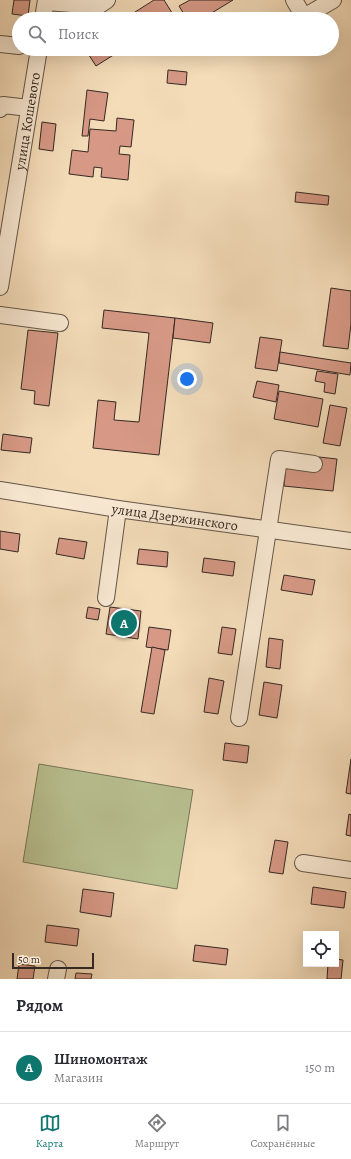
<!DOCTYPE html>
<html lang="ru">
<head>
<meta charset="utf-8">
<style>
	:root { --surface:#fff; --page:#f2f2f3; --text:#2b2b33; --muted:#7c7c81; --line:#e1e1e2; --accent:#0f766e }
	body { margin:0; font-family:Alegreya,serif; background:var(--page); color:var(--text) }
	.controls { position:absolute; right:12px; bottom:12px; display:grid; overflow:hidden; border-radius:0px; box-shadow:0 4px 16px #0002 }
	.controls button { width:36px; height:36px; display:grid; place-items:center; padding:0; border:0; border-bottom:1px solid var(--line); background:var(--surface); color:var(--text); font:20px sans-serif }
	.scale { position:absolute; left:12px; bottom:10px; width:82px; box-sizing:border-box; padding-left:4px; border:2px solid #342923; border-top:0; font-size:11px; line-height:14px; white-space:nowrap; color:#342923; -webkit-text-stroke:3px #f8e8d2; paint-order:stroke }
	.you { position:absolute; left:187px; top:379px; width:14px; height:14px; margin:-10px; border:3px solid #fff; border-radius:50%; background:#1a73e8; box-shadow:0 0 0 6px #1a73e833 }
	.badge { display:grid; place-items:center; width:26px; height:26px; border-radius:50%; background:var(--accent); color:#fff; font-size:13px; font-weight:700 }
	.pin { position:absolute; translate:-50% -50%; border:2px solid #fff; box-shadow:0 1px 4px #0006 }
	.list { margin:0; padding:0; list-style:none }
	h2 { display:flex; justify-content:space-between; align-items:center; height:52px; margin:0; padding:0 16px; font-size:17px }
	h2 small { font-size:13px; font-weight:400; color:var(--muted) }
	.list li { display:grid; grid-template-columns:26px 1fr auto; gap:12px; align-items:center; box-sizing:border-box; height:72px; padding:0 16px; border-top:1px solid var(--line) }
	.list b { display:block; font-size:15px; white-space:nowrap }
	.list p { margin:0; font-size:13px; white-space:nowrap; color:var(--muted) }
	.list em { font-size:13px; font-style:normal; color:var(--muted) }
	.icon { flex:none; width:22px; height:22px; fill:none; stroke:currentColor; stroke-width:2; stroke-linecap:round; stroke-linejoin:round }
	.map { position:relative; flex:none; width:351px; height:979px; overflow:hidden }
	.search { position:absolute; background:var(--surface); box-shadow:0 4px 16px #0002; left:12px; right:12px; top:12px; height:44px; display:flex; align-items:center; gap:10px; box-sizing:border-box; padding:0 14px; border-radius:22px; color:var(--muted); font-size:15px }
	.sheet { height:124px; background:var(--surface) }
	nav { display:flex; justify-content:space-around; align-items:center; box-sizing:border-box; height:56px; border-top:1px solid var(--line); background:var(--surface); font-size:11px; color:var(--muted) }
	nav a { display:grid; justify-items:center; gap:2px }
	nav .on { color:var(--accent) }
	.map>svg:first-child { display:block }
	.green { fill:#b9c191; stroke:#76755a }
	.building { fill:#d79986; stroke:#342923 }
	.lines { fill:none; stroke-linecap:round; stroke-linejoin:round }
	.minor-casing { stroke:#645648; stroke-width:18 }
	.minor { stroke:#f8e8d2; stroke-width:16 }
	.labels { text-anchor:middle; stroke-width:4; stroke-linejoin:round; paint-order:stroke }
	.street-label { font-size:14px; fill:#342923; stroke:#f8e8d2 }
</style>
</head>
<body>
<div class="map">
<svg width="351" height="979" viewBox="0 0 351 979">
	<rect width="100%" height="100%" fill="#f4dcb9"/>
	<filter id="stains"><feTurbulence type="fractalNoise" baseFrequency=".005" numOctaves="4"/><feColorMatrix values="0 0 0 0 .2 0 0 0 0 .09 0 0 0 0 .02 0 0 0 .5 -.17"/></filter>
	<radialGradient id="worn" r=".72"><stop offset=".6" stop-color="#630" stop-opacity="0"/><stop offset="1" stop-color="#630" stop-opacity=".3"/></radialGradient>
	<!-- green -->
	<polygon class="green" points="39,764 193,790 177,889 23,862"/>
	<!-- building -->
	<g class="building">
		<polygon points="14,0 30,0 28,16 12,14"/>
		<polygon points="154,0 164,0 174,16 170,19 124,19"/>
		<polygon points="190,0 233,0 202,19 187,19 179,6"/>
		<polygon points="85,49 123,49 96,66"/>
		<polygon points="168,70 187,72 186,85 167,83"/>
		<polygon points="87,90 108,93 104,121 90,119 88,136 82,136"/>
		<polygon points="117,118 134,120 131,147 120,146 119,154 130,155 128,180 101,177 102,168 94,167 93,177 69,174 72,150 88,152 90,129 116,131"/>
		<polygon points="42,122 56,124 53,151 39,149"/>
		<polygon points="296,192 329,196 328,205 295,202"/>
		<polygon points="331,288 351,291 351,324 348,349 323,346"/>
		<polygon points="104,310 175,318 159,455 93,448 98,400 116,402 114,420 139,422 149,333 102,328"/>
		<polygon points="175,318 213,323 210,343 173,338"/>
		<polygon points="28,330 58,333 49,406 34,404 35,391 21,389"/>
		<polygon points="260,337 282,340 277,371 255,368"/>
		<polygon points="280,352 351,363 350,375 279,363"/>
		<polygon points="317,371 338,374 335,394 324,392 325,383 315,381"/>
		<polygon points="257,381 279,385 276,402 253,397"/>
		<polygon points="279,391 323,399 318,427 274,419"/>
		<polygon points="330,405 347,408 340,446 323,443"/>
		<polygon points="3,434 32,438 30,453 1,450"/>
		<polygon points="319,457 337,459 333,491 284,486 286,465 318,469"/>
		<polygon points="0,531 20,534 18,552 0,549"/>
		<polygon points="59,538 87,542 84,559 56,554"/>
		<polygon points="139,549 168,552 167,567 137,564"/>
		<polygon points="204,558 235,562 233,576 202,572"/>
		<polygon points="284,575 315,580 312,595 281,590"/>
		<polygon points="88,607 100,609 98,620 86,618"/>
		<polygon points="110,607 141,611 138,639 106,634"/>
		<polygon points="149,627 171,630 168,650 146,647"/>
		<polygon points="222,627 236,629 232,655 218,653"/>
		<polygon points="269,638 283,640 280,669 266,667"/>
		<polygon points="152,647 165,650 154,714 141,712"/>
		<polygon points="209,678 224,681 218,714 204,712"/>
		<polygon points="264,682 282,685 277,718 259,715"/>
		<polygon points="225,743 249,746 247,763 223,760"/>
		<polygon points="351,759 351,794 346,793"/>
		<polygon points="349,814 351,815 351,836 346,835"/>
		<polygon points="275,840 288,842 283,874 269,872"/>
		<polygon points="313,887 346,892 344,908 311,904"/>
		<polygon points="83,889 114,893 111,917 80,912"/>
		<polygon points="47,925 79,929 77,946 45,942"/>
		<polygon points="195,945 228,949 226,965 193,961"/>
		<polygon points="336,959 343,960 341,979 327,979 328,964 336,964"/>
		<polygon points="19,964 35,966 33,979 17,979"/>
		<polygon points="76,973 92,974 91,979 75,979"/>
	</g>
	<g class="lines">
		<defs>
			<g id="minor">
				<polyline points="294,0 304,17 333,0"/>
				<polyline points="46,2 98,6 107,0"/>
				<polyline points="43,19 46,0"/>
				<polyline points="0,44 19,46"/>
				<polyline points="0,109 3,105 29,108"/>
				<path id="s1" d="M0 287 39 49"/>
				<polyline points="0,315 60,323"/>
				<path id="s2" d="M0 490 118 509 351 541"/>
				<polyline points="106,598 118,509"/>
				<polyline points="239,718 279,459 314,464"/>
				<polyline points="303,863 351,870"/>
				<polyline points="56,979 58,969"/>
			</g>
		</defs>
		<!-- minor casing -->
		<use href="#minor" class="minor-casing"/>
		<!-- minor -->
		<use href="#minor" class="minor"/>
	</g>
	<g class="labels">
		<!-- street labels -->
		<g class="street-label">
			<text dy="5" stroke="none"><textPath href="#s1" startOffset="168">улица Кошевого</textPath></text>
			<text dy="5" stroke="none"><textPath href="#s2" startOffset="177">улица Дзержинского</textPath></text>
		</g>
	</g>
	<rect width="100%" height="100%" filter="url(#stains)"/>
	<rect width="100%" height="100%" fill="url(#worn)"/>
</svg>
<div class="controls">
<button><svg class="icon" aria-label="locate" viewBox="0 0 24 24"><circle cx="12" cy="12" r="6"/><path d="M12 2v4M12 18v4M2 12h4M18 12h4"/></svg></button>
</div>
<div class="scale">50 m</div>
<div class="you"></div>
<div class="pin badge" style="left:124px;top:623px">A</div>
<div class="search"><svg class="icon" aria-label="search" viewBox="0 0 24 24"><circle cx="10" cy="10" r="6"/><path d="M15 15l6 6"/></svg>Поиск</div>
</div>
<section class="sheet">
<h2>Рядом<small></small></h2>
<ul class="list">
<li><span class="badge">A</span><div><b>Шиномонтаж</b><p>Магазин</p></div><em>150 m</em></li>
</ul>
</section>
<nav>
<a class="on"><svg class="icon" aria-label="map" viewBox="0 0 24 24"><path d="M3 6l6-2 6 2 6-2v14l-6 2-6-2-6 2zM9 4v14M15 6v14"/></svg>Карта</a>
<a><svg class="icon" aria-label="directions" viewBox="0 0 24 24"><path d="M12 3l9 9-9 9-9-9zM9 14v-3h6M13 9l2 2-2 2"/></svg>Маршрут</a>
<a><svg class="icon" aria-label="saved" viewBox="0 0 24 24"><path d="M7 4h10v16l-5-4-5 4z"/></svg>Сохранённые</a>
</nav>
</body>
</html>
